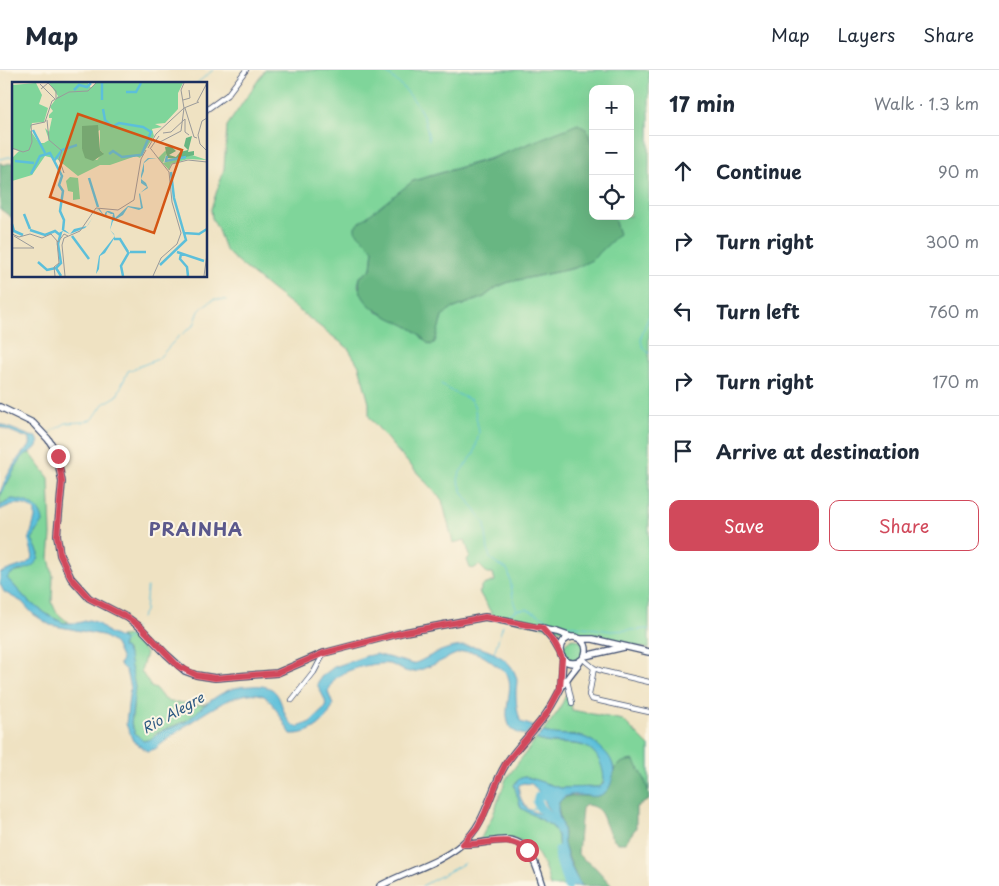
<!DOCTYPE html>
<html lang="en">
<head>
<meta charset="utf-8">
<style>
	:root { --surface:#fff; --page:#f6f6f7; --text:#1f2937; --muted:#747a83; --line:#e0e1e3; --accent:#d1495b }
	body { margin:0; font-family:"Playpen Sans",sans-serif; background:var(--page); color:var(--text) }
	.controls { position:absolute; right:15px; top:15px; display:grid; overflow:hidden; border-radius:10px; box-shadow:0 5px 20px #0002 }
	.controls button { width:45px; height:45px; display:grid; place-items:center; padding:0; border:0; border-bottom:1px solid var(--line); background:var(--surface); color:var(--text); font:25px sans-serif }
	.stop { position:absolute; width:15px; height:15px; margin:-11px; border:4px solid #d1495b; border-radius:50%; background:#fff }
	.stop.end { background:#d1495b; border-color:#fff; box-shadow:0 1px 5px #0008 }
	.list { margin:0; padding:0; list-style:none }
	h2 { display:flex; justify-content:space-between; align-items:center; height:65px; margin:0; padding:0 20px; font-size:21px }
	h2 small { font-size:16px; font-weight:400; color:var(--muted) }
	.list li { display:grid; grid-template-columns:32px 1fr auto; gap:15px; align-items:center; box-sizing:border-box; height:70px; padding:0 20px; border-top:1px solid var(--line) }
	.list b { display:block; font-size:19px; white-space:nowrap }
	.list em { font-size:16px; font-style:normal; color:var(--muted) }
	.actions { display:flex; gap:10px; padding:15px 20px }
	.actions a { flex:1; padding:11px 0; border:1px solid var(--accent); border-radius:10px; text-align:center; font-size:18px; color:var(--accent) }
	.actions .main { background:var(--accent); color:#fff }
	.icon { flex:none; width:28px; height:28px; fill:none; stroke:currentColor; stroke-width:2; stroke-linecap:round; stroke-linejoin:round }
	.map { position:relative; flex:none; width:649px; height:816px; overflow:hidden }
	header { display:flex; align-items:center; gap:30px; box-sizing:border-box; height:70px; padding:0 25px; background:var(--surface); border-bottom:1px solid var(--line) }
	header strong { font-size:24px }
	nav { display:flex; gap:28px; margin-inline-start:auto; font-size:18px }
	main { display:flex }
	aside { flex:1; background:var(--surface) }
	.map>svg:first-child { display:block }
</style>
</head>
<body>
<header>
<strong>Map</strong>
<nav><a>Map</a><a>Layers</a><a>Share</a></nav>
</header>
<main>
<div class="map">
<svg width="649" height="816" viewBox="0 0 649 816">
	<rect width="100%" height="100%" fill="#fcf5e5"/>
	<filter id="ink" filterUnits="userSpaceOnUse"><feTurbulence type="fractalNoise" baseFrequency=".02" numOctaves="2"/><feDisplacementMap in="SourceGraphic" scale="10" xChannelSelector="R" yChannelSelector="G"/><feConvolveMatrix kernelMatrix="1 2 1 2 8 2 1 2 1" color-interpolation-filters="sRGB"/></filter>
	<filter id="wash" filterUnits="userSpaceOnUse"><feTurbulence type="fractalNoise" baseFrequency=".0096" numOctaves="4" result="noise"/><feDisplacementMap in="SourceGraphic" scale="20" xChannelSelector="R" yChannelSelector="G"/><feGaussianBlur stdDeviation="1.12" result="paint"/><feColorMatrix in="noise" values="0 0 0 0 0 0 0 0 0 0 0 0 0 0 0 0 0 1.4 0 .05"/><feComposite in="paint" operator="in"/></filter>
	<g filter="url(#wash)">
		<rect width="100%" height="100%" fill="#efe2c2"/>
		<path fill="#7fd59a" stroke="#4d827c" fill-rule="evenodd" d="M265,0H649V579L610,570L493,546L479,522L481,521V516L495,511L493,503H487L479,495L473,499L470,498L467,490L470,486L465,470L453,473L442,430L393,376L370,348L369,345V333L359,296L348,278L271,219L231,186L225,179L218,160L212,148L211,139L224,99L227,56ZM593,19H630V146H613L618,164L575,198L509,212L497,217L484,227L449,240L442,247L439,257L418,263L400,251L377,242L361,223L358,215L360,207L371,199L373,179L355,161L413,111L587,60L593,78Z
			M28,383H30L49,408L51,465L49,488L53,506L52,533L57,543L69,553H64L51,547L29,532L7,508L12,503L22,501L38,490L39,484L32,469L43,452L29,433L12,429L0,436V426L20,390L25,384Z
			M132,566L146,583L141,601L151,617L156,619L163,628L170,632L185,633L192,635L207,634L188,650L156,663L152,669L143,671L135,663L131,654L133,639L132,605L127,580L122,578L124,570L120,567Z
			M563 580a11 11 0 1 1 22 0a11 11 0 1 1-22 0Z
			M568,621L572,640L623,650L649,676V721L639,698L623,692L614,699C613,693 609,686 605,682C581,657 570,669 543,662L559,640Z
			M536,669C560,681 593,661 603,699C604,706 605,711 600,717L560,718L530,708L524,707L519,709L515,713L521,738L552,756L558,766L559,789L571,816H550C548,811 548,806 546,801C533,765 514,766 481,772L480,770L493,745L506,709Z"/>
		<path fill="#67b682" stroke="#417270" d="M578,54L587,60L593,78V146H613L619,164L592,190L575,198L509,212L497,217L484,227L449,240L442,247L435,272L431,275C423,272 421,264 414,260C393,247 354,239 360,207L371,199L373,179L355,161V156L413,111L490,89Z
			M0,92L3,95L14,92V149L0,139Z
			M633,690C642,701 649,716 649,730L636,737V758L625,773H618C614,770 610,765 608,760C602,747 603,737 586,735L582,738L578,784L583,789L595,797L612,816H582L577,809L563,773L564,763L558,738L560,730L569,726H597L614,703V699L623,692Z"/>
		<path fill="#5cbfda" stroke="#3c779c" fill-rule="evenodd" d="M0,354L30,366L37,367L39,373C32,385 28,380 22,388C13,399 8,414 0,426C0,417 14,393 20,386C22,382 27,380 29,377C31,374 30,372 30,369L0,357Z
			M12,429C26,430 42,436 43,452L32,469L39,484L38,490C29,503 14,498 7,508L29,532L51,547L64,553H78L89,550L96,552L109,563L124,570L122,578H125L129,587L135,617L131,654L135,663L143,671L152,669C160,658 176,658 188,650C192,647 196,643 200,639C216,626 229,616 251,616C258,615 268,616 273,620C285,630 281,652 298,657L310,652L326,637L325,630L317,614L321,607L334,597L366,586L376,584L413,594C419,592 424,589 430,586C449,576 469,572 489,581C501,586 512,593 516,606C518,611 516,617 516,622C516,632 517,643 521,652L533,656L525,665C490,659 519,619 506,603C504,600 498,597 494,594C465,569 454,588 425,598C421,600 415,602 410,602C403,602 396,595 389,594C374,592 345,599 335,609C332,612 330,618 328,622L333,635C327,652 310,665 291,664C284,654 274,632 264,626C238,612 176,663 155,679L147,681L133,671L126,654L130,617L126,601L119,594L122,590L115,574L102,565L50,555L33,544L22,532L4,522L0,514V503L26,494L33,487L29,470L35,448V441C23,431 13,433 0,440V436Z
			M543,662C570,669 583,658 605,682C612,689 615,697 613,706C611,716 608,723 598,726C588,728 569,720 561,730C554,737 561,751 563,759C564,764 563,769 564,774C567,788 574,805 582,816H571L559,789L558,766L552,756L521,738L514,715L519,709L524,707L530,708L560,718L600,717L604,713C604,705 603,698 599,690C587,664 557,679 536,669ZM523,713L532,714L545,729V735L552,743L550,746C544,744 536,744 530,740C523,736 517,723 519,715Z"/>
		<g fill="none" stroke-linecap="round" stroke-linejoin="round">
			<path stroke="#5cbfda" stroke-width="1" d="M381,0C396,7 417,31 423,46C426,53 428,62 429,70
				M196,14L213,0
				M0,89L9,87L14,88
				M649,246C644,261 634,272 649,283
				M441,314L453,322L471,330L474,335L479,362L477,372L474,384L460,402L458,410L463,423L485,454L488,480L490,488L496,494L507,499L509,504L514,533L517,540
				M49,363L66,353L83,352L93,349L103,334L117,326L128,301L158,289L176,269L194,255L199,241L205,235L214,229L227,230
				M506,546L517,540L527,539L555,553L611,561L649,559
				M141,548L145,541L147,517
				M122,573L129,568L135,558
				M494,583L503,555
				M530,741L538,736
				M422,816L465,793"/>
			<path stroke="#5cbfda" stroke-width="9" d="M553,725L539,726L537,732L540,738L557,754
				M559,780L560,790L568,816"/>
		</g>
	</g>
	<g filter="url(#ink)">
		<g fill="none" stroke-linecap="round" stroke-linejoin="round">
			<g stroke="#3b4a6d" stroke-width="6">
				<path id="street" d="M206,40L227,25L246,0
					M583,589L594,598L602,601L649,612
					M594,598L589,625L591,629L649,642
					M567,610L572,633
					M292,630L314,602L324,583"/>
			</g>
			<g stroke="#3b4a6d" stroke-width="8">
				<path id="secondary" d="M0,337L33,353L48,369L56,381L62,412L57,465L60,485L71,508L89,528L128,548L140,557L166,584L185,601L196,605L215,608L277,603L324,583L405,562L485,547L557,562L571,567
					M542,558L554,572L560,582
					M560 580a13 13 0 1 1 26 0a13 13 0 1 1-26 0Z
					M581,569H593L649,582
					M585,586L624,577
					M561,617L563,588
					M463,774C479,775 491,770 506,770C530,770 537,797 543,816
					M380,816C407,801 439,794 462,774C487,753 489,721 506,694C515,679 529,666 540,652C548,642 554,632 560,620C565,610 573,601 580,592"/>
			</g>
			<use href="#street" stroke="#fff" stroke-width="4.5"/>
			<use href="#secondary" stroke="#fff" stroke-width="5.5"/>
		</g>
	</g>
	<g fill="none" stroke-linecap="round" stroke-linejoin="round" filter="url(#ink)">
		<path stroke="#d1495b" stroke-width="6" d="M58,386L62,412L57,465L60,485L71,508L89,528L128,548L140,556L178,596L196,605L215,608L277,603L324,583L405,562L485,547L542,558L554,572L562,588L560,619L548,642L506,693L498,710L484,745L477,758L463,774C487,776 507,763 527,780"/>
	</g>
	<g text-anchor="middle" stroke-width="4" stroke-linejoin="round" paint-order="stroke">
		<g font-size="14" font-style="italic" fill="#2e5a83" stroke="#fcf5e5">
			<text transform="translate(173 643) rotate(-29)" y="5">Rio Alegre</text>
		</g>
		<g font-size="18" font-weight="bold" letter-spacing="1" fill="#5a588c" stroke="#fcf5e5">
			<text x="196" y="466">PRAINHA</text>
		</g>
	</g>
	<g transform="translate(12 12)">
		<rect width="195" height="195" fill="#efe2c2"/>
		<path d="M24,1L30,13L27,22L36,26L32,40L20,41L18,48L27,61H32L37,58L33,46L37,50L40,36H37V33L41,29L38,25L46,14L37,1H76L79,6L84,1H171L166,11V27L153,41L143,42L150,45L140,47L142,54L128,76L124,74L98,83H88L66,94L45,77L33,74L20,93L0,99V76L7,69L0,67V3ZM88,48V68L91,71L85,78L77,75L70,67L71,56ZM153,69L155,70L151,81L180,73L195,78L176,77L159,82L157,88L146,76ZM58,95L66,96L68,117L61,118V110L56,109L54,99Z" fill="#7fd59a" fill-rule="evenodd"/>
		<path d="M86,43L88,68L92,72L81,79L73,76L70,67V44ZM180,54L176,70L182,69V73L166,77L155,76L153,65L159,64L164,69L157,73L164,75L168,70L176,68L172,64L174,56Z" fill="#67b682"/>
		<path d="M136,76L145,77H137L132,81V89L129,97L134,101L136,106L128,111L131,126L127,128L116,125L111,133L101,139L98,148L102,152L103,155L93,171L88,174L87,187L84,192L87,174L103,154L98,148L101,132H99L95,130L94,135H93L86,127L76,143L73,146L58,152L51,149L48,154L49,150L51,148H53L58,152L62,147L75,144L87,126L93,135V131L95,129H97L102,131L103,136L116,124L129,126L127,112L135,105L129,101V93L132,80Z" fill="#5cbfda"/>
		<path fill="none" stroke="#5cbfda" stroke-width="2.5" d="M90,1V18M62,8L67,3L75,5L79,1M114,10H124L129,1M91,27L93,38L100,45L107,41L131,45L139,50L129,74M21,48L33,71M97,72L101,69L110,75L128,73M155,74L154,79L174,75M3,79L22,81M42,79L50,68L65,63M19,92L28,74L38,71L50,94L47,103L51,109L48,129L52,138L51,148M77,96L86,125M12,132L18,147M0,142L2,149L11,153M18,148L33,153L43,149L48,153M49,150L46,162L49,181L44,186L49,194M172,151L187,152L195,147M60,154L77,177M102,157H108L116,170M118,170H134M165,170L192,179M169,172L168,177L175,185L176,194M26,180L35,188L44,186M148,183L174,158L162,116L159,90M111,194L109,184L117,170"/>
		<path fill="none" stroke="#9a9a9a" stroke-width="1" d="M28,2L43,17M29,7L36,1L44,9V16M171,18L178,16L177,8M185,20L195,1M173,26L182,55L185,56M195,36L190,39L186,53L188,62L195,69M35,38L37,58L50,69L47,77L52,91M151,51L159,50L173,37V50L177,53M148,60L169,49L172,26L187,20M0,66L11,70L17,68L20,60L19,43L33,40L40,19L57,10L76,9L84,1M136,66L144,52L172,26L169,8L172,1M138,67L147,54M139,67L157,90L160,120L169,151L165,162L149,176L141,194M157,88L160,82L176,78L195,80M0,152L7,155L18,152L30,156L39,152L46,160L52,152L56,154M0,166H22L2,154M43,194L42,185L47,181L45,159M53,194L50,163L52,156L68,149L84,126L106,128L122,118L129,77L134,68M192,194L195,172"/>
		<path fill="#d45514" fill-opacity="0.15" stroke="#d45514" stroke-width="2.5" d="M66,32L170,68L142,151L38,115Z"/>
		<rect width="195" height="195" fill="none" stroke="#1b2f5e" stroke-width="2.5"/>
	</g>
</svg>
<div class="controls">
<button>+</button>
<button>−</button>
<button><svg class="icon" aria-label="locate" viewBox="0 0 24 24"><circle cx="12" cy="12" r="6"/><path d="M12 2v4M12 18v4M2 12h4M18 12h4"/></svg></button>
</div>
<div class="stop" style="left:527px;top:780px"></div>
<div class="stop end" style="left:58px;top:386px"></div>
</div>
<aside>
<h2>17 min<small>Walk · 1.3 km</small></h2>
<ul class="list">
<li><svg class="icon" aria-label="ahead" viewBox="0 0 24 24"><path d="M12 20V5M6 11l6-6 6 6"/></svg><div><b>Continue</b></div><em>90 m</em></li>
<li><svg class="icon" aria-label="right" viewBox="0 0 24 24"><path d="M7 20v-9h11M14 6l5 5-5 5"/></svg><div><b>Turn right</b></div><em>300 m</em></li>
<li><svg class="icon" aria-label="left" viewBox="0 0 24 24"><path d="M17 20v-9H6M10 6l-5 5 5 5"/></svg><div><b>Turn left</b></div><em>760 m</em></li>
<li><svg class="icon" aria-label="right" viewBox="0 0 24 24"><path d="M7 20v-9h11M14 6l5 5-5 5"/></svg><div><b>Turn right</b></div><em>170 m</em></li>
<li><svg class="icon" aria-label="arrive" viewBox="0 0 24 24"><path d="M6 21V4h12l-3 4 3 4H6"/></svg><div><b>Arrive at destination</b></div></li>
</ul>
<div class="actions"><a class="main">Save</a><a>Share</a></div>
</aside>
</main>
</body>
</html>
